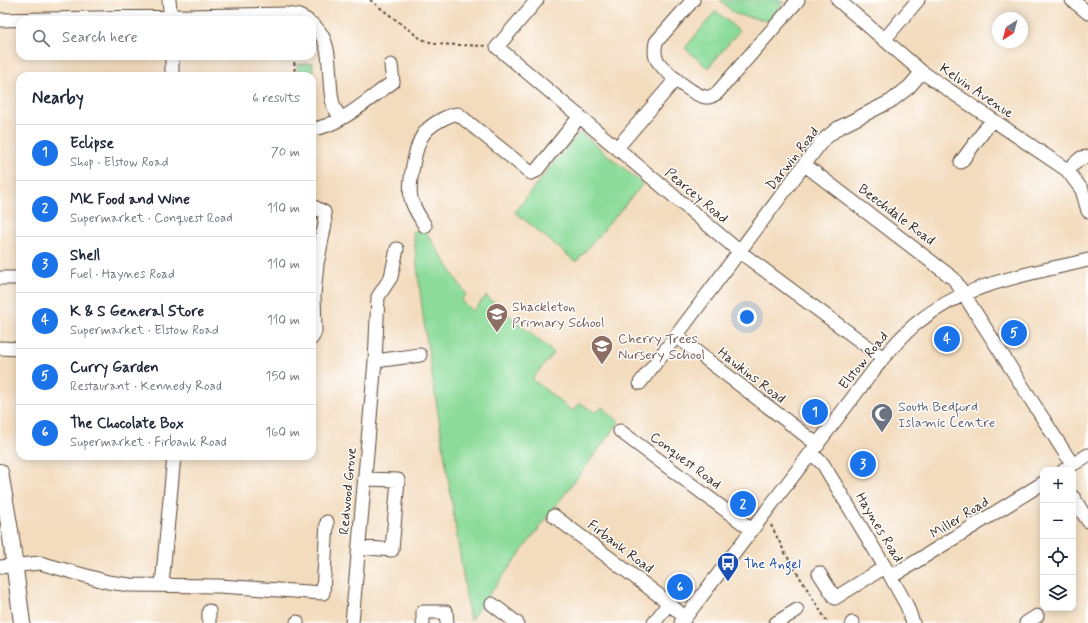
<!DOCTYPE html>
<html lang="en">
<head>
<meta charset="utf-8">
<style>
	:root { --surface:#fff; --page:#f6f6f7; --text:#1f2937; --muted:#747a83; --line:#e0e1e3; --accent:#1a73e8 }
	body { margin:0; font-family:Mynerve,sans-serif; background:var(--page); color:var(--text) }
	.controls { position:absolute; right:12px; bottom:12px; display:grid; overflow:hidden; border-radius:8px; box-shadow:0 2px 10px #0003 }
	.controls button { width:36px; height:36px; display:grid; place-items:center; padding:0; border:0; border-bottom:1px solid var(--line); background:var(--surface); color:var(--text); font:20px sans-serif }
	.compass { position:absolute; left:992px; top:12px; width:36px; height:36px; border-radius:50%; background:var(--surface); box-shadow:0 2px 10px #0003; rotate:216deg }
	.you { position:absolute; left:747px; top:317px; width:14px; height:14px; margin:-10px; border:3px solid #fff; border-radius:50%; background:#1a73e8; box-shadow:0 0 0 6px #1a73e833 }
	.badge { display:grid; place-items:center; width:26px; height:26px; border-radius:50%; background:var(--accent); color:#fff; font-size:13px; font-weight:700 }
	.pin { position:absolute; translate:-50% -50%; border:2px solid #fff; box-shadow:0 1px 4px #0006 }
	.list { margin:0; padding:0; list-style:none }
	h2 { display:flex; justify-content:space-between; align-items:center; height:52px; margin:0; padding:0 16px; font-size:17px }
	h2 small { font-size:13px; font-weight:400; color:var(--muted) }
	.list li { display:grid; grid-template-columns:26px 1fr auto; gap:12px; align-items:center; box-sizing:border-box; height:56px; padding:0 16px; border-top:1px solid var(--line) }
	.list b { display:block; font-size:15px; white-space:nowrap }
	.list p { margin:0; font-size:13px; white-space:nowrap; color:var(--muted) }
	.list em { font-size:13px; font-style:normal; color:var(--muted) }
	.icon { flex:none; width:22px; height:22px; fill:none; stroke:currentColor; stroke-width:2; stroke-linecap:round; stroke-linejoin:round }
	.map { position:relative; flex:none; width:1088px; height:623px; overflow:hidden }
	.search { position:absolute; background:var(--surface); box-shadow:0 2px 10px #0003; left:16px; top:16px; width:300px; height:44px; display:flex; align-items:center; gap:10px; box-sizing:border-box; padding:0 14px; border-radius:12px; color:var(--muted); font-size:15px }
	.panel { position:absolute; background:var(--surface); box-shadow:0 2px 10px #0003; left:16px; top:72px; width:300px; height:388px; border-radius:12px }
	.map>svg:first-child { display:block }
</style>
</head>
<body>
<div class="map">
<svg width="1088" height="623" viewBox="0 0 1088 623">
	<rect width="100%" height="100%" fill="#fff"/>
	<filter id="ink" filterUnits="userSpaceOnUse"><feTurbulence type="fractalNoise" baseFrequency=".025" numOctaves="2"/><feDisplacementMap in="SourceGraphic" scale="8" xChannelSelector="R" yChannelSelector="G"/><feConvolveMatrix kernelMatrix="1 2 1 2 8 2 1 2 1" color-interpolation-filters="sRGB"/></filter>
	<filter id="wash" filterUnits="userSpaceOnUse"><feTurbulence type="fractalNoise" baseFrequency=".012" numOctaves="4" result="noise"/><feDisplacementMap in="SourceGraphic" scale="16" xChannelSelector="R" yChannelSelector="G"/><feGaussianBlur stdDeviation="0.9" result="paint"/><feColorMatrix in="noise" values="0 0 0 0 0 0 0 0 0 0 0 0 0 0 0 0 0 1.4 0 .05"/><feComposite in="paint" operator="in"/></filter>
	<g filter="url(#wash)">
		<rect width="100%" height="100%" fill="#f3dcbe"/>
		<path fill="#8cdb9a" stroke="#64825c" d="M720,0H780L783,2L768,21L735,14Z
			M716,11L739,31L708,68L685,48Z
			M312,63L314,79H312V76H298L297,65Z
			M580,132L643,184L576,262L515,212L535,186Z
			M413,231H425L466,294L461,301L473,311L486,296L554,353L532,379L572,411L580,403L596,413L602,407L619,422L470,620L423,316Z"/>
	</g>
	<g filter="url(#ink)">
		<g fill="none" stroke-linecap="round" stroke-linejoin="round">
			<g stroke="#574536" stroke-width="15">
				<path id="minor" d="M169,0L171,20
					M537,0L497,47L740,252L883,358
					M693,0L656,42C655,47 654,55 657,60C663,70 696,99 709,97C711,97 715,94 717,93L798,0
					M838,0L922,72L1067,170L1082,190L1088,211
					M1072,0L1088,13
					M0,20L286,14L299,16L307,20
					M312,24C336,42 326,79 333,104C334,109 338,114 341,118
					M884,40L918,0
					M172,56V76
					M312,129C339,127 371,97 393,82L391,65
					M617,148L676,79
					M961,162L992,120
					M805,165L954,279L1072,464
					M1067,170L1081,158L1088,157
					M312,206L324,212L325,224L317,264L314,294L315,332L312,338
					M425,226C421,219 415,210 412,202C407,188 415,142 426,131C432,124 449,114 458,114L531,173L536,171L580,116
					M0,278H20
					M0,348L20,349
					M375,361L420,355
					M640,383L676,336
					M620,431L752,530
					M818,445L676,336L822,141L838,128L891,101L909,87L922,72
					M811,453L823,464L891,577L907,606L913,623
					M1064,470L1088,455
					M1073,497L1088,521
					M554,516L669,603L685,618
					M359,547L392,550L398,480L364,479
					M0,567L40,563L108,582L130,585L219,586L323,593L327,522
					M819,573L835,598L885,567
					M891,577L1043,483
					M162,585L174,456
					M492,604L517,623
					M209,611V623
					M297,622V623
					M352,623L375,361L378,297L391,277L397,249
					M423,623V612H446L447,623
					M654,623L669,603
					M681,623L883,358C894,346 904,333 917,323C967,282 1027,275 1088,260
					M776,623L797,610
					M852,623H853
					M1026,623L1037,616"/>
			</g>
			<g stroke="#574536" stroke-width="18">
				<path id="major" d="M0,472L10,530L22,623"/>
			</g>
			<path stroke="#574536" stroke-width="2" stroke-dasharray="3 3" stroke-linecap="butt" d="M370,0L421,39L436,44L486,46
				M294,56L295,76
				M771,525L785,553L828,623"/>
			<use href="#minor" stroke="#fff" stroke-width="13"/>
			<use href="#major" stroke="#fff" stroke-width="16"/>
		</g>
	</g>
	<defs>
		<g id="school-pin" transform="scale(1.15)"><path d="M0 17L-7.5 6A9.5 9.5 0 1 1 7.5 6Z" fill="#8d6e63" stroke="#fff"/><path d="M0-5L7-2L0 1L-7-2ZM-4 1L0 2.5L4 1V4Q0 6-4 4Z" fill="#fff"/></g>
		<g id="mosque-pin" transform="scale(1.15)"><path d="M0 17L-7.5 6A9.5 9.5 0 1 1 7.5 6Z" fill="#6b7280" stroke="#fff"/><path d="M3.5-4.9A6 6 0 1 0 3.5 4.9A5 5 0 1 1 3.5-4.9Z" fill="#fff"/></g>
		<g id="bus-pin" transform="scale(1.15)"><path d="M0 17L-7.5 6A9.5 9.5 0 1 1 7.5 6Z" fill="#1a4fb4" stroke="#fff"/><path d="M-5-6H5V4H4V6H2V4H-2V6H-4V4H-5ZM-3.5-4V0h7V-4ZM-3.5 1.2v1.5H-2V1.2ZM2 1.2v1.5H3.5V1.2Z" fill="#fff"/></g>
	</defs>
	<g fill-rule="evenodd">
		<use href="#school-pin" x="497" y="314"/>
		<use href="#school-pin" x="602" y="346"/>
		<use href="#mosque-pin" x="882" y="414"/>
		<use href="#bus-pin" x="728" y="563"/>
	</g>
	<g text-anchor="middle" stroke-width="3" stroke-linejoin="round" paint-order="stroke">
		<g font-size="14" fill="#3b2a1e" stroke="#fff">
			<text transform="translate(977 90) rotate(34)" y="5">Kelvin Avenue</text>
			<text transform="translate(792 158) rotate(-52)" y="5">Darwin Road</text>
			<text transform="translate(697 195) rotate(40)" y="5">Pearcey Road</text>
			<text transform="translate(897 214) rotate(37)" y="5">Beechdale Road</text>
			<text transform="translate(863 360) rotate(-51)" y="5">Elstow Road</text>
			<text transform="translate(752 375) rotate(38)" y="5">Hawkins Road</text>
			<text transform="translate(686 460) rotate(37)" y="5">Conquest Road</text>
			<text transform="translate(347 491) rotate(-85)" y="5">Redwood Grove</text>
			<text transform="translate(959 517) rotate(-32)" y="5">Miller Road</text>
			<text transform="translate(880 527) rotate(59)" y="5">Haynes Road</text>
			<text transform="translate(621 546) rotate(37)" y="5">Firbank Road</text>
		</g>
		<g font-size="14" fill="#785e54" stroke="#fff" text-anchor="start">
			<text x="512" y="311">Shackleton<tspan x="512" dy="16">Primary School</tspan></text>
			<text x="618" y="343">Cherry Trees<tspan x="618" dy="16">Nursery School</tspan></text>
		</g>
		<g font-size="14" fill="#5b616d" stroke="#fff" text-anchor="start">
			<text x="898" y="411">South Bedford<tspan x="898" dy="16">Islamic Centre</tspan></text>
		</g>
		<g font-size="14" fill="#164399" stroke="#fff" text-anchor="start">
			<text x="744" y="568">The Angel</text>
		</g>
	</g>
</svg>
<div class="controls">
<button>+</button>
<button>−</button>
<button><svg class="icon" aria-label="locate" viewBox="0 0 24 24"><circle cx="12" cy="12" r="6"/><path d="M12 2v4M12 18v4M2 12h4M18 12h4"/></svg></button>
<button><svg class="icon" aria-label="layers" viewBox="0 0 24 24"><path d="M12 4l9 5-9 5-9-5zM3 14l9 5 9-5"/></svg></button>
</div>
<svg class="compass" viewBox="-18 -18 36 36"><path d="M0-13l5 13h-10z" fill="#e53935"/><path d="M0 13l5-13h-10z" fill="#747a83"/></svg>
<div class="you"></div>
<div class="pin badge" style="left:815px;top:412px">1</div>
<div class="pin badge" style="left:743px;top:504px">2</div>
<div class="pin badge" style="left:863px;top:464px">3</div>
<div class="pin badge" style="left:947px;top:339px">4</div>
<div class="pin badge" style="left:1014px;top:333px">5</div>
<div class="pin badge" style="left:680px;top:587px">6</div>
<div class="search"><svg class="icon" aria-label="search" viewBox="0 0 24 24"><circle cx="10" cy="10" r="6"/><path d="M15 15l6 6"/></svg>Search here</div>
<section class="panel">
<h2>Nearby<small>6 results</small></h2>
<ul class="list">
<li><span class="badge">1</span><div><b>Eclipse</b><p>Shop · Elstow Road</p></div><em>70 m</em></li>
<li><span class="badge">2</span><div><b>MK Food and Wine</b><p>Supermarket · Conquest Road</p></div><em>110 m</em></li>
<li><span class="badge">3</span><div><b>Shell</b><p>Fuel · Haynes Road</p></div><em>110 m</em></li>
<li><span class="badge">4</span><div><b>K &amp; S General Store</b><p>Supermarket · Elstow Road</p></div><em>110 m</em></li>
<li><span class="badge">5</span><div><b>Curry Garden</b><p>Restaurant · Kennedy Road</p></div><em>150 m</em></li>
<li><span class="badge">6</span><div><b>The Chocolate Box</b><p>Supermarket · Firbank Road</p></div><em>160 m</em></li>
</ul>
</section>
</div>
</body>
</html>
